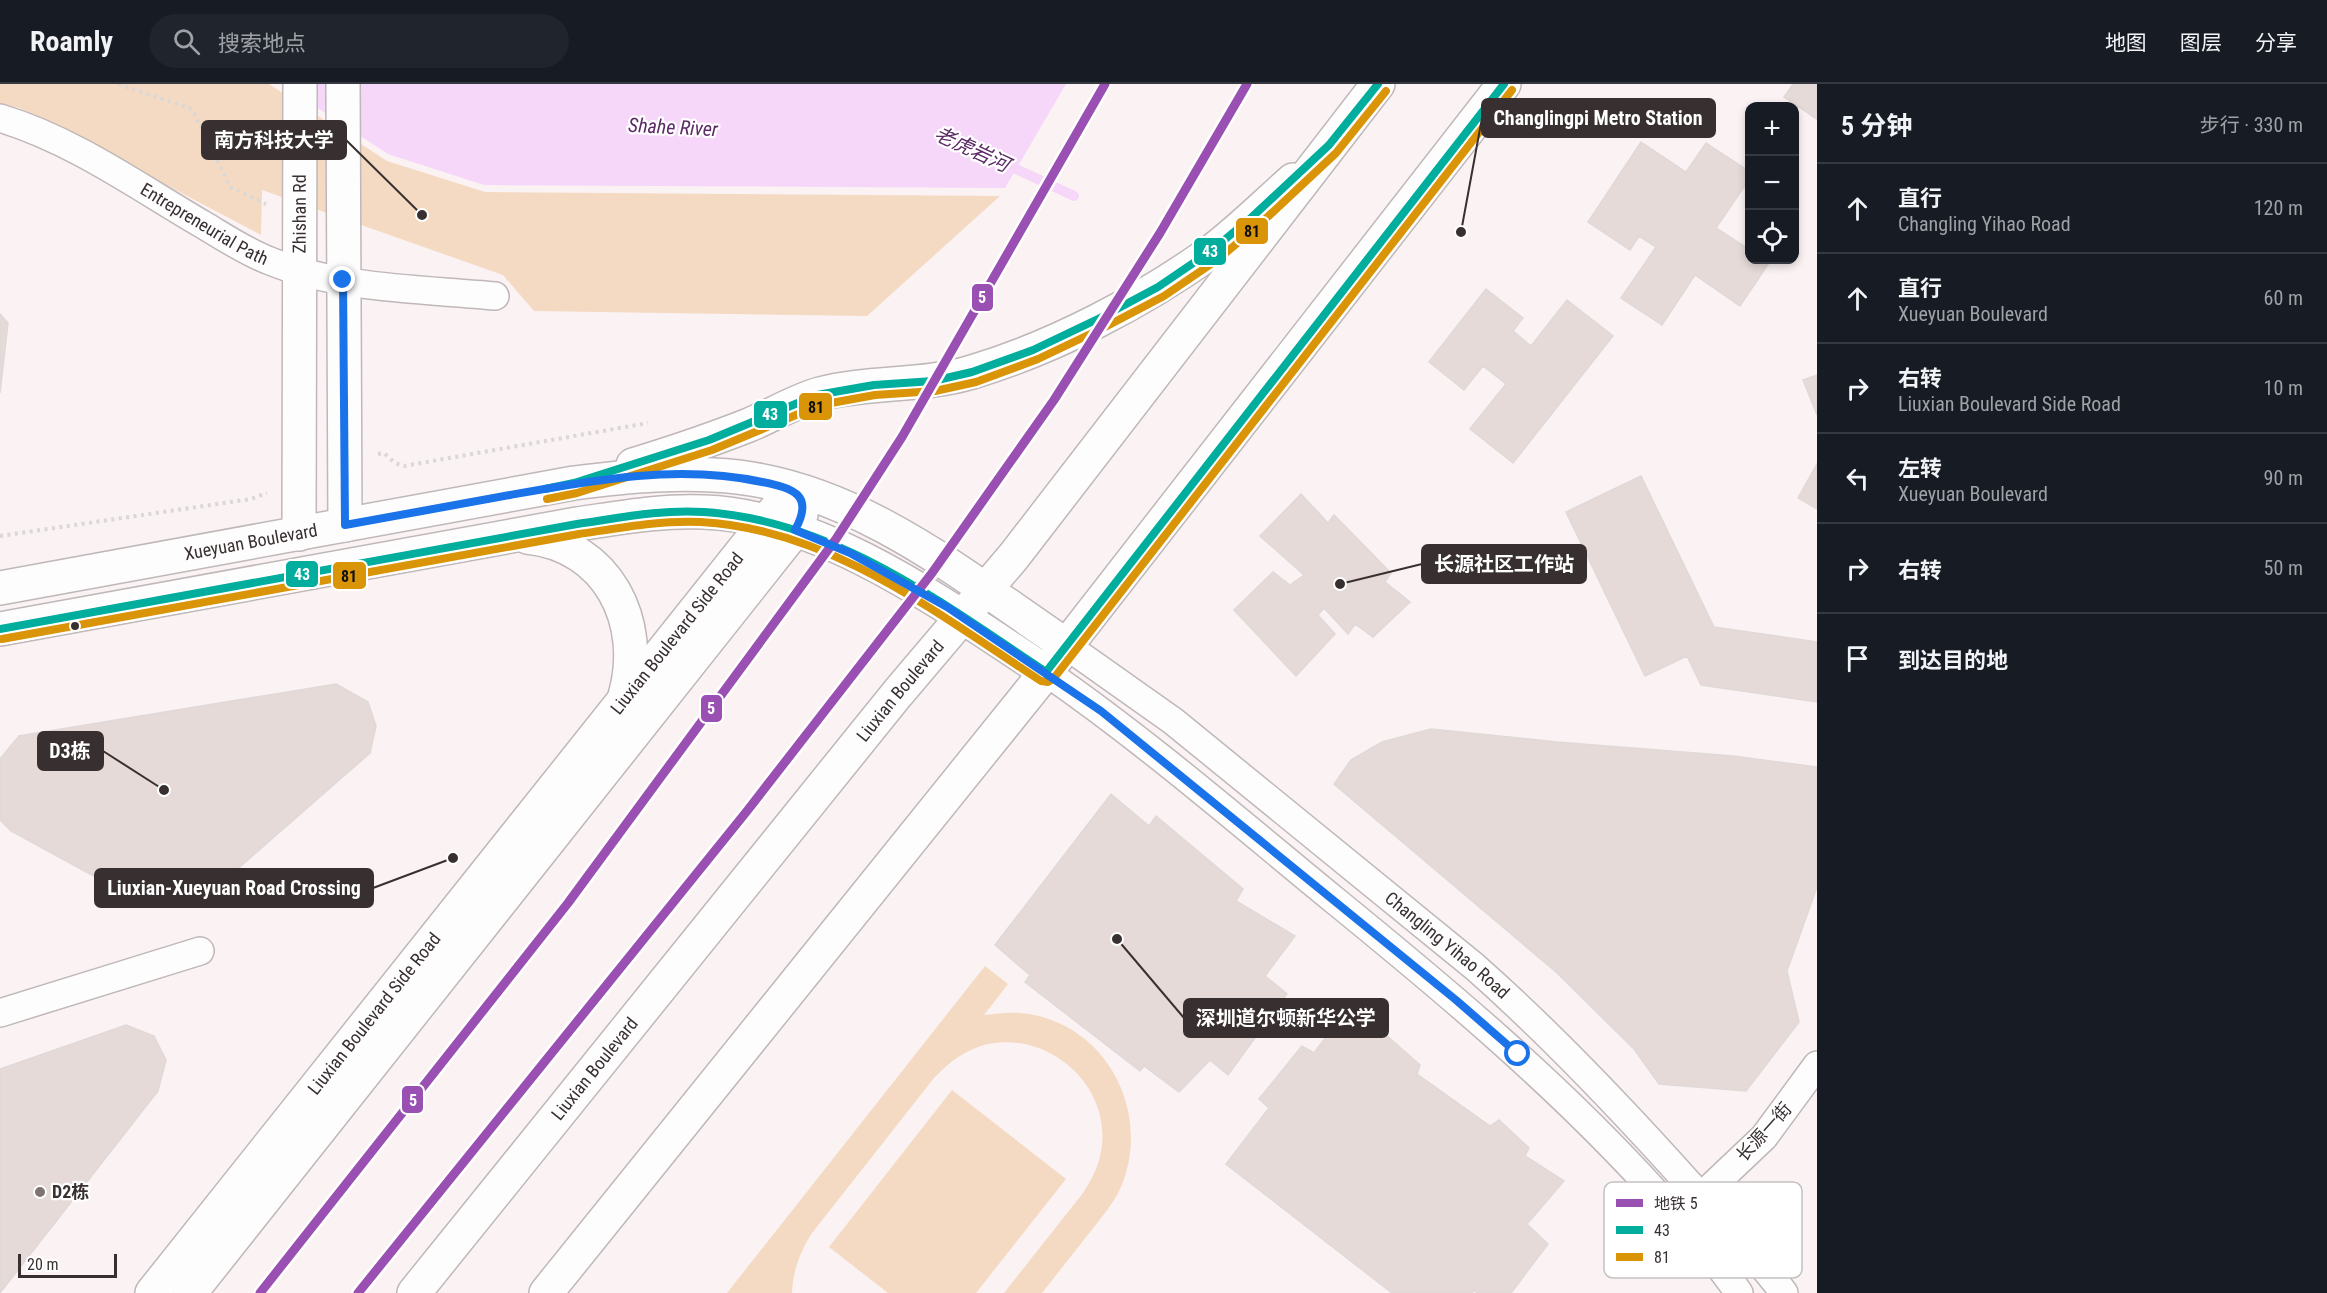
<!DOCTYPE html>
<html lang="zh">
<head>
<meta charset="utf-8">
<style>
	:root { --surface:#171b24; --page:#20242c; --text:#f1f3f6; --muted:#9ea1a6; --line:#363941 }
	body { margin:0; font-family:"Roboto Condensed","Noto Sans SC",sans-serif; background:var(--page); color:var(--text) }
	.controls { position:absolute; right:18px; top:18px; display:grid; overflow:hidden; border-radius:12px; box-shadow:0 3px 9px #0003 }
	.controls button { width:54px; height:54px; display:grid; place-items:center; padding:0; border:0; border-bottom:2px solid var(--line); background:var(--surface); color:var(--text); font:30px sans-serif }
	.scale { position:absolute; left:18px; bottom:15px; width:99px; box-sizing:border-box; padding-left:6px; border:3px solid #383030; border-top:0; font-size:16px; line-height:21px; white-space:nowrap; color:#383030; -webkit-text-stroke:4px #fff; paint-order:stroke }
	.stop { position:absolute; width:18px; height:18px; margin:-14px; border:4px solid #1a73e8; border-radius:50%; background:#fff }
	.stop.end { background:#1a73e8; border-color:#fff; box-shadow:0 2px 6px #0008 }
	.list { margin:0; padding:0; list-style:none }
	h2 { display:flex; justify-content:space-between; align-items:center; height:78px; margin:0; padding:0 24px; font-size:26px }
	h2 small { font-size:20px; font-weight:400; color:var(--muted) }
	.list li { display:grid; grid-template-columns:39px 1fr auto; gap:18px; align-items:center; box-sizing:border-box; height:90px; padding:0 24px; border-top:2px solid var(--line) }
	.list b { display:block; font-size:22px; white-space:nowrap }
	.list p { margin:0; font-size:20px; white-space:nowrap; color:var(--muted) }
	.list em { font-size:20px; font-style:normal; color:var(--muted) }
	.icon { flex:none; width:33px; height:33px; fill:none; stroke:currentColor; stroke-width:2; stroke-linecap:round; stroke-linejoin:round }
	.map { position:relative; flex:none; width:1817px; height:1209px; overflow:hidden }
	header { display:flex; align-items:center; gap:36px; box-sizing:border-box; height:84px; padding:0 30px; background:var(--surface); border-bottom:2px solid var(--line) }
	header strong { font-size:28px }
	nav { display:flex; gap:33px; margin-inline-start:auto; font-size:21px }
	.search { width:420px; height:54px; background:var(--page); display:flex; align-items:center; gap:15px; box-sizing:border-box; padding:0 21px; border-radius:33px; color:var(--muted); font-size:22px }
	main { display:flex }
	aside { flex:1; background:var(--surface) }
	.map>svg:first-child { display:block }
</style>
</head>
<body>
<header>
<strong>Roamly</strong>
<div class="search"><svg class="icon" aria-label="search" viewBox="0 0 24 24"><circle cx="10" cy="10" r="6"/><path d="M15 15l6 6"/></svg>搜索地点</div>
<nav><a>地图</a><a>图层</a><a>分享</a></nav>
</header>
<main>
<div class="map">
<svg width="1817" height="1209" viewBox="0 0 1817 1209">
	<rect width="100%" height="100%" fill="#faf2f3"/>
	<path fill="#f4dac2" d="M0,0H269L387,77L485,108L1000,112L867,232L534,227L503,191L262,106L261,151L20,24L0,20Z
		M985,882L1008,900L984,931C1001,929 1018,927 1034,931C1111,947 1151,1032 1121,1103C1114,1119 1101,1134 1090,1148C1074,1168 1058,1189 1042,1209H1004L1083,1109C1090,1098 1097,1086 1100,1072C1116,1006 1052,947 988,960C966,965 949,978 934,994L812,1149C800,1168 793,1186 792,1209H727Z
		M952,1006L1066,1095L976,1209H888L829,1163Z"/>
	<path fill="#f6d6f9" d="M281,0H1066L1005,104L484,101L388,70Z"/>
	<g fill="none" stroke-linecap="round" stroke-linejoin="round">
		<path stroke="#f6d6f9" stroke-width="10" d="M1003,79L1074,112"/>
	</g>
	<path fill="#e5dad7" stroke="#e0d9d8" stroke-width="1.5" d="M1793,0H1817V35L1784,13Z
		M1641,58L1686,88L1706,59L1750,88V94L1716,144L1750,166V176H1764L1769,179L1740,222L1695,191L1662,241L1621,214L1656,163L1639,152L1630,166L1588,138Z
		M1486,205L1523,234L1513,247L1531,262L1567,216L1613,252L1513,379L1470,345L1506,300L1483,282L1464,306L1429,278Z
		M0,230L8,239L0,309Z
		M0,230L8,239L0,309Z
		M1817,291V331L1803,296Z
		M1817,380V425L1798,414Z
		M1641,392L1714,543L1817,558V618L1701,601L1687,572L1645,592L1566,428Z
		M1301,410L1328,439L1334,431L1391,489L1385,498L1410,518L1373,553L1355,540L1348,550L1324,524L1318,531L1335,550L1296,592L1234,526L1273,488L1290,501L1304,491L1260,452Z
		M336,600L368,618L376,642L370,669L227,794L194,809L172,815L140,813L90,790L11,747L0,736V675L19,652Z
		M1431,645L1557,658L1733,672L1817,683V803L1787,887L1799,938L1746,1007L1659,1000L1634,965L1556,888L1334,700L1351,676L1382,658Z
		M1111,710L1149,742L1156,732L1243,805L1236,817L1295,852L1265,892L1287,910L1228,991L1210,976L1179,1008L1144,982L1140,987L1025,898L1030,891L995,861Z
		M1346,926L1373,948L1379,945L1420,981L1417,990L1490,1042L1499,1036L1529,1064L1525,1072L1564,1097L1527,1140L1548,1160L1511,1209H1477L1474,1206L1472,1209H1392L1226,1080L1269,1024L1259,1015L1302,962L1314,969Z
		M126,941L154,952L166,976L158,1007L0,1209V985Z"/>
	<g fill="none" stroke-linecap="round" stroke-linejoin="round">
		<g stroke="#bfb7b8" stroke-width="30">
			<g id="street">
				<path id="s1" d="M0,34C73,56 137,102 202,140C224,153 246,168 270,177C338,205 422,205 495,212"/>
				<path id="s2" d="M1067,562L1173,637L1475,883C1552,951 1622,1025 1691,1102C1722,1137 1756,1171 1784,1209"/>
				<path d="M1046,588C1147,658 1239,738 1333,815C1446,907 1557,1000 1655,1108C1684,1140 1714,1173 1739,1209"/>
				<path d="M0,929L200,867"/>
				<path d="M1688,1125L1764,1053L1817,981"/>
			</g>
		</g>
		<g stroke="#bfb7b8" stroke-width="36">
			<g id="secondary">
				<path d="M343,0L345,441"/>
				<path d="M633,381C672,369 711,356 749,341C773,331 795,317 820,310C870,297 923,303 972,288C1053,264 1143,217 1211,168C1240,146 1266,120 1293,96"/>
				<path id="s3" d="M299,450L300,0"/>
				<path d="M527,453C608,461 646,538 625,612"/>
				<path id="s4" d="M0,504L574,399C629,392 683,387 738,393C863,408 966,494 1067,562"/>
				<path d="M0,545L577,440C619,434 661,426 704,428C825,432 948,524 1046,588"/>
				<path id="s5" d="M152,1209L792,405C804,419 804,430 795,446L190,1209"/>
			</g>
		</g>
		<g stroke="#bfb7b8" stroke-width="36">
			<g id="primary">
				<path id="s6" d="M414,1209L897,610L1014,472L1378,0"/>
				<path d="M546,1209L1046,588L1504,0"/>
			</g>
		</g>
		<path stroke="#dad7d7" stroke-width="4" stroke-dasharray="3 4.5" stroke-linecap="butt" d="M118,0L192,25L230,103L266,120
			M378,370L384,369L395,379L404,382L648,339
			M0,452L251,415L267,409"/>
		<use href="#street" stroke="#fefdfd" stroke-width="27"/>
		<use href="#secondary" stroke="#fefdfd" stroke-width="33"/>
		<use href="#primary" stroke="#fefdfd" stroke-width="33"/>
		<g stroke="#fff" stroke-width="12">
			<path id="bus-1" d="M545,405L574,399L709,356L817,311L874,301L933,297L972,288L1033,266L1100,234L1158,203L1211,167L1252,133L1329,61L1378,0
				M0,545L577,440C619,434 661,425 704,428C833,436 942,519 1046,588L1504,0"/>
		</g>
		<g stroke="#fff" stroke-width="12">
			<path id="bus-2" d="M547,415L577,409L712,366L820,321L875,311L935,307L976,298L1038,275L1105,243L1164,212L1217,176L1259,141L1336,69L1386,7
				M2,555L579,450C619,444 660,436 701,438C830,445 938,530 1041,597L1048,598L1054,594L1512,6"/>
		</g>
		<use href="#bus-1" stroke="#01ad9c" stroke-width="8"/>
		<use href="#bus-2" stroke="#da9407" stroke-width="8"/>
		<g stroke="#fff" stroke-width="14">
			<path id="metro-1" d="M260,1209L568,819L836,455L902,353L1105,0
				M358,1209L747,727L932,489L1054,316L1160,149L1247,0"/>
		</g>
		<use href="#metro-1" stroke="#9950b2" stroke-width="9"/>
	</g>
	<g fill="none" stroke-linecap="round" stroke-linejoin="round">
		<path stroke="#1a73e8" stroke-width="8" d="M343,196L345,441C400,431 455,421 510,411C593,396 678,380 762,398C792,404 815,410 795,446L850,469L947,523L1101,627L1456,916L1518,970"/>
	</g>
	<circle fill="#383030" stroke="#fff" stroke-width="2" cx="75" cy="542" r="5"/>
	<circle fill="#7c7474" stroke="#fff" stroke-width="2" cx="40" cy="1108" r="6"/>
	<g text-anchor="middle" stroke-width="4.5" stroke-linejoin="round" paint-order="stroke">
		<g font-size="18" fill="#383030" stroke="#fff">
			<text dy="6" stroke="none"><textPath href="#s3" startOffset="320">Zhishan Rd</textPath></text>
			<text dy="6" stroke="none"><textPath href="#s1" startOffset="231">Entrepreneurial Path</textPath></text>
			<text dy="6" stroke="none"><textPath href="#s4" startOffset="255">Xueyuan Boulevard</textPath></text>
			<text dy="6" stroke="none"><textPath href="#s5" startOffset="843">Liuxian Boulevard Side Road</textPath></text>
			<text dy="6" stroke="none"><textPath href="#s6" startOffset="774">Liuxian Boulevard</textPath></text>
			<text dy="6" stroke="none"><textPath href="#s2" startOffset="484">Changling Yihao Road</textPath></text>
			<text dy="6" stroke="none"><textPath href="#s5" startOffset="357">Liuxian Boulevard Side Road</textPath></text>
			<text dy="6" stroke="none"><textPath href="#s6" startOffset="288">Liuxian Boulevard</textPath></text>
			<text transform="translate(1764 1048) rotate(-48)" y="6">长源一街</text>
		</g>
		<g font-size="18" font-weight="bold" fill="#383030" stroke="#fff" text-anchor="start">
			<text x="52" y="1114">D2栋</text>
		</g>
		<g font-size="20" font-style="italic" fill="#5c2a65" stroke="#fff">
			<text transform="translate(673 43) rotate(3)" y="7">Shahe River</text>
			<text transform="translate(972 65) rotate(25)" y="7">老虎岩河</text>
		</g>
	</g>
	<rect x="1604" y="1098" width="198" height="96" rx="9" fill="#fff" stroke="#c3c1c1" stroke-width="1.5"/>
	<rect x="1616" y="1115" width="27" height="8" fill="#9950b2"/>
	<rect x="1616" y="1142" width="27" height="8" fill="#01ad9c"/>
	<rect x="1616" y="1169" width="27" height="8" fill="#da9407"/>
	<g font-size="16" fill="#383030">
		<text x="1654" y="1125">地铁 5</text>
		<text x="1654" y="1152">43</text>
		<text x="1654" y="1179">81</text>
	</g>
	<path fill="none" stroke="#383030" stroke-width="2" d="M1461 148L1482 34M422 131L346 56M1340 500L1422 480M164 706L103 667M453 774L373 804M1117 855L1184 934"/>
	<g fill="#383030" stroke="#fff" stroke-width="2">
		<circle cx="1461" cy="148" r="6"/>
		<circle cx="422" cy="131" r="6"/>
		<circle cx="1340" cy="500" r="6"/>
		<circle cx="164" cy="706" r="6"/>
		<circle cx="453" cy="774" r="6"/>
		<circle cx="1117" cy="855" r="6"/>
	</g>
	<g fill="#383030" stroke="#383030" stroke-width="2">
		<rect x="1482" y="15" width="233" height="38" rx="6"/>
		<rect x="202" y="37" width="144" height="38" rx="6"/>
		<rect x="1422" y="461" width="164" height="38" rx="6"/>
		<rect x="38" y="648" width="65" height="38" rx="6"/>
		<rect x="95" y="785" width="278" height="38" rx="6"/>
		<rect x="1184" y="915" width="204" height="38" rx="6"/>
	</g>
	<g font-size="20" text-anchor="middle" font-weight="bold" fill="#fff">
		<text x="1598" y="41">Changlingpi Metro Station</text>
		<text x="274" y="63">南方科技大学</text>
		<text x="1504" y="487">长源社区工作站</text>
		<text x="70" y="674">D3栋</text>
		<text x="234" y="811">Liuxian-Xueyuan Road Crossing</text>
		<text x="1286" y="941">深圳道尔顿新华公学</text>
	</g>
	<g stroke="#fff" stroke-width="2">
		<rect x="1235" y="133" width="34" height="28" rx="6" fill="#da9407"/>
		<rect x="1193" y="153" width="34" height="29" rx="6" fill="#01ad9c"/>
		<rect x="971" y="199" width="23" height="29" rx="6" fill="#9950b2"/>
		<rect x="798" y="308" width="35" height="29" rx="6" fill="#da9407"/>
		<rect x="753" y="316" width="35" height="29" rx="6" fill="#01ad9c"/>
		<rect x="285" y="476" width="34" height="28" rx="6" fill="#01ad9c"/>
		<rect x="332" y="477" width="35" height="29" rx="6" fill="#da9407"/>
		<rect x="700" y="610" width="23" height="29" rx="6" fill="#9950b2"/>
		<rect x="401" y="1001" width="23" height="29" rx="6" fill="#9950b2"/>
	</g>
	<g font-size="16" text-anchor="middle" font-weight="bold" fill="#fff">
		<text x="1210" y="173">43</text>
		<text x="982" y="219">5</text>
		<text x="770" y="336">43</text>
		<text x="302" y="496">43</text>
		<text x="711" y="630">5</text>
		<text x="413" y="1022">5</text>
	</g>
	<g font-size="16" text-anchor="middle" font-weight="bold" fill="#111">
		<text x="1252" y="153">81</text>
		<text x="816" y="329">81</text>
		<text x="349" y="498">81</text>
	</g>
</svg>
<div class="controls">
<button>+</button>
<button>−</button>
<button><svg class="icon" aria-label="locate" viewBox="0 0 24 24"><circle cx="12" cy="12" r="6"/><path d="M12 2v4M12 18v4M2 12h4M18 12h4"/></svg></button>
</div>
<div class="scale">20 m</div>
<div class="stop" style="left:1518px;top:970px"></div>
<div class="stop end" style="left:343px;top:196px"></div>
</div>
<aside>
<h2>5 分钟<small>步行 · 330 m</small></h2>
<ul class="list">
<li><svg class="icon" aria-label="ahead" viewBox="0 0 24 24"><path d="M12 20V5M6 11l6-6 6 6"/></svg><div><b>直行</b><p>Changling Yihao Road</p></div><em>120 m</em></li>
<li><svg class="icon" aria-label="ahead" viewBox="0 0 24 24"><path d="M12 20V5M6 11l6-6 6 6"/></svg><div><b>直行</b><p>Xueyuan Boulevard</p></div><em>60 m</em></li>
<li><svg class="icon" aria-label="right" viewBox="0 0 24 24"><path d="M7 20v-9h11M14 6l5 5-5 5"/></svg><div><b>右转</b><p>Liuxian Boulevard Side Road</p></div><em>10 m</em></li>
<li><svg class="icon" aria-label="left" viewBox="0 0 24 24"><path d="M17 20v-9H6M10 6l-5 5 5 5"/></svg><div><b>左转</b><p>Xueyuan Boulevard</p></div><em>90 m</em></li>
<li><svg class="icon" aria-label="right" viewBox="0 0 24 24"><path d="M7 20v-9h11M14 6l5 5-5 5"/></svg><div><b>右转</b></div><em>50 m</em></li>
<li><svg class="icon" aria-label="arrive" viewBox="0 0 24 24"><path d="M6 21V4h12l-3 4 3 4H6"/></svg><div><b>到达目的地</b></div></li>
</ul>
</aside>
</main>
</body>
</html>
